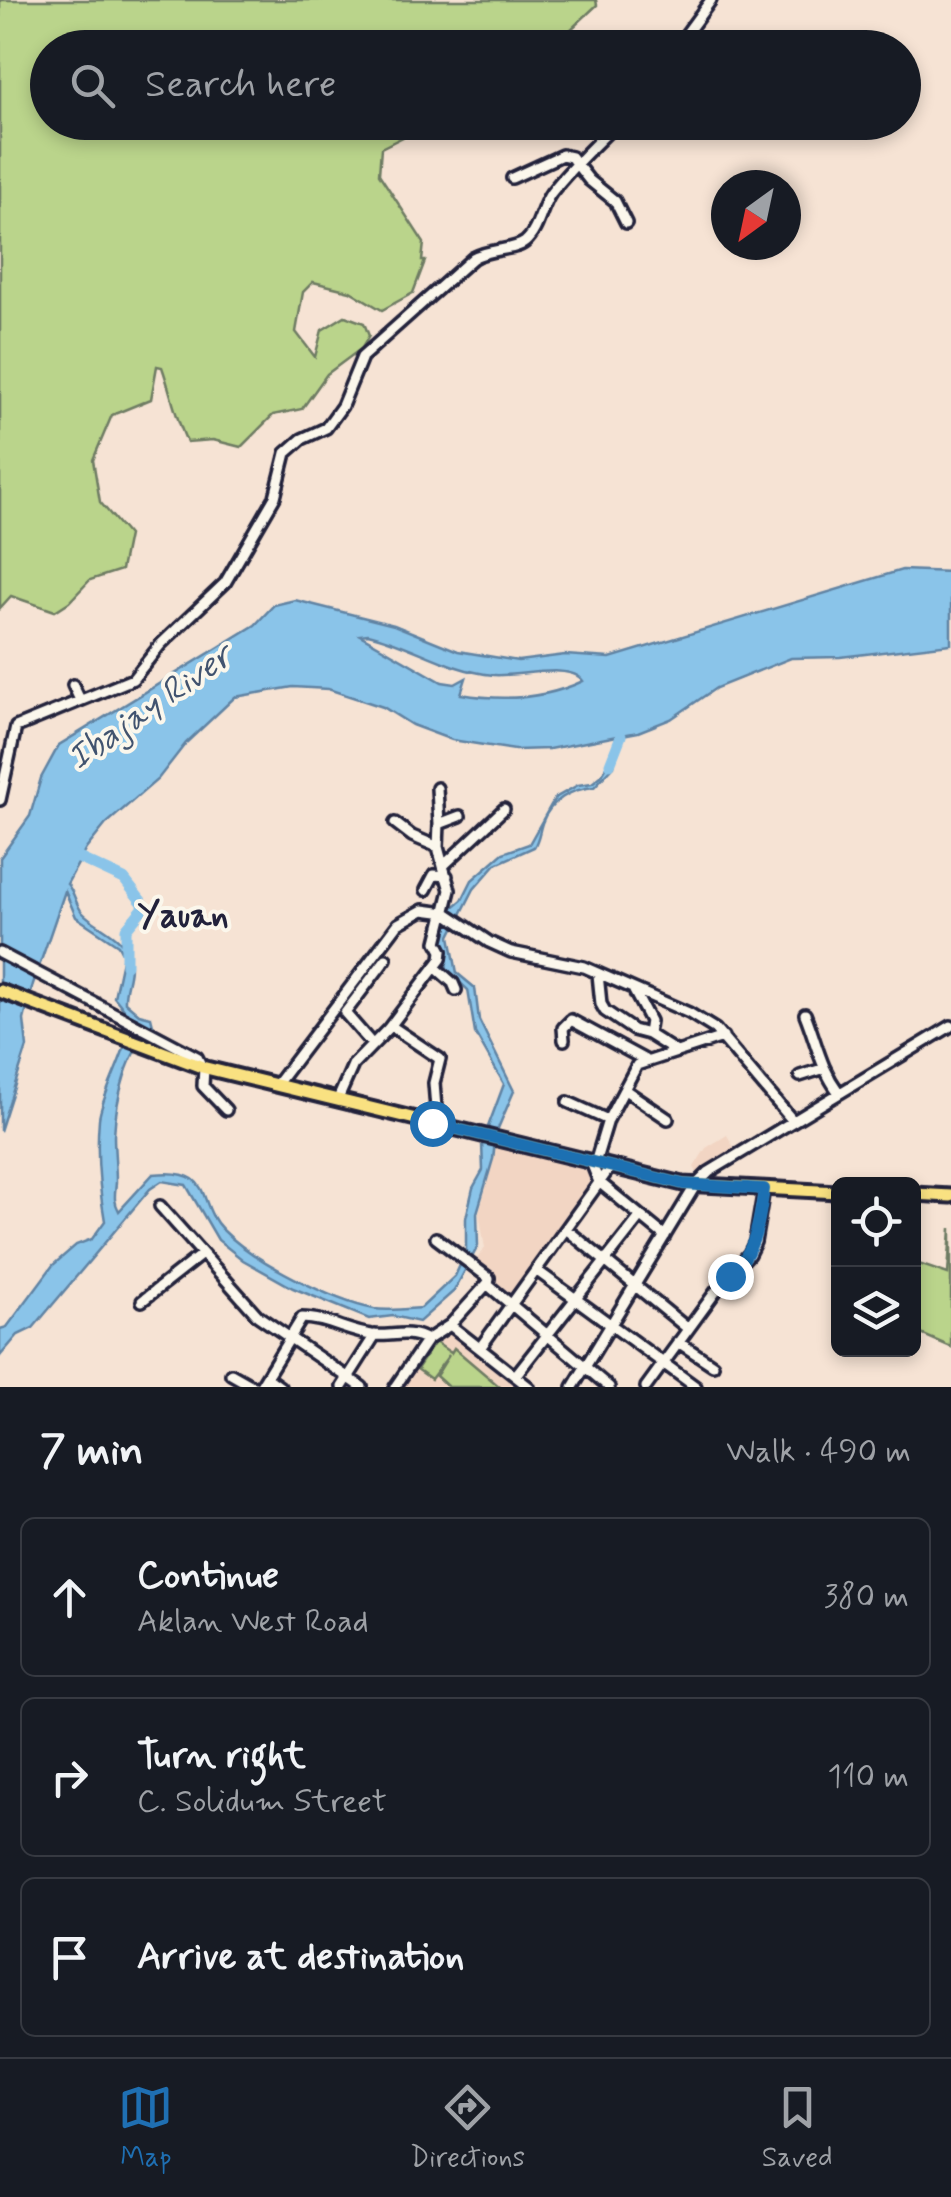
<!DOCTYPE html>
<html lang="en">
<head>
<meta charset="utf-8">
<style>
	:root { --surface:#171b24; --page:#242831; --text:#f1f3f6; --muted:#9ea1a6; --line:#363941; --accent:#1f6fb2 }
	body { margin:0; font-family:Mynerve,sans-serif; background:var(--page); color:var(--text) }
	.controls { position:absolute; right:30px; bottom:30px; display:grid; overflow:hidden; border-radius:15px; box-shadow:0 5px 15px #0003 }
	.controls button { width:90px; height:90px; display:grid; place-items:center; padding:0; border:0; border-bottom:2px solid var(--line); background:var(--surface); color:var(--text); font:50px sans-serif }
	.compass { position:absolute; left:711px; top:170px; width:90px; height:90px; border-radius:50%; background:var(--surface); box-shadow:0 5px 15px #0003; rotate:213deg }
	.stop { position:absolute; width:30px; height:30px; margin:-22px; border:8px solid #1f6fb2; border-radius:50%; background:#fff }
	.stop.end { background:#1f6fb2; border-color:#fff; box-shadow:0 2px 10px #0008 }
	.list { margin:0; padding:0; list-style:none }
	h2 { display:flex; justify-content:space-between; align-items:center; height:130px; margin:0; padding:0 40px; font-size:42px }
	h2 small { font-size:32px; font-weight:400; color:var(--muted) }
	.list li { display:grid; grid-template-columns:65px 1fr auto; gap:30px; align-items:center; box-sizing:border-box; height:160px; margin:0 20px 20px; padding:0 20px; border:2px solid var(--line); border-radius:15px }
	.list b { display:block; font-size:38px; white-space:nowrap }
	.list p { margin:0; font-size:32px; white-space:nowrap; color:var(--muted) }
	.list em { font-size:32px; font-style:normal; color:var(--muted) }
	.icon { flex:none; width:55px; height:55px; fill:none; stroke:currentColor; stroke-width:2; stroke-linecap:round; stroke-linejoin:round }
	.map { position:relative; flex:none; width:951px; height:1387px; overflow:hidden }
	.search { position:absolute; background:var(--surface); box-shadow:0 5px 15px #0003; left:30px; right:30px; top:30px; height:110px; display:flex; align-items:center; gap:25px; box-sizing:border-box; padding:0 35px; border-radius:55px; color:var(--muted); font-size:38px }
	.sheet { height:670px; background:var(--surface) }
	nav { display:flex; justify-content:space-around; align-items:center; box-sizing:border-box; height:140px; border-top:2px solid var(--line); background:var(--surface); font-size:28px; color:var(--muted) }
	nav a { display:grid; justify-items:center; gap:5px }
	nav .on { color:var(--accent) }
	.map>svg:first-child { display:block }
</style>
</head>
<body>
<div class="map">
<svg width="951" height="1387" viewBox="0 0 951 1387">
	<rect width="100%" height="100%" fill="#f6e3d4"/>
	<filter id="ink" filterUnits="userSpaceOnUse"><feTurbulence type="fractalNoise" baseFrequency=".01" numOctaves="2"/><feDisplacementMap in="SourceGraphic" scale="20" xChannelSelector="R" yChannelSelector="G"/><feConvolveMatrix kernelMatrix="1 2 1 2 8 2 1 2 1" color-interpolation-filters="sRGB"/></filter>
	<g filter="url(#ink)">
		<path fill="#f2d5c3" d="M727,1135L736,1151L717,1161L699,1177L694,1167L706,1148Z
			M497,1144L580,1164L592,1178L588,1190L510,1298L473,1264L485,1248L479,1213Z
			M453,1331L523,1387H399L429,1341L443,1332Z"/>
		<path fill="#bad48b" stroke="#6e7b63" stroke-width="2.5" d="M0,0H596L597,5L568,32L523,42L517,47L48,48V122L431,123L381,148L379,174L424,243L422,261H425L413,293L382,310L350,291L313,282L303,292L296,332L315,357L322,330L345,316L364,323L369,336L362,348L327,374L302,409L273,415L241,447L213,440L187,442C175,417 171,392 162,367L157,366L151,399L112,415L93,460L100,502L128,535L121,570L90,580L69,602L55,611L11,596L0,608Z
			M951,1228V1347L914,1331V1275L919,1264L948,1274Z
			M435,1342L451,1353L454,1348L500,1387H448L436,1376L449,1355L431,1379L417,1369Z"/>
		<path fill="#8ac4e9" stroke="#6083a3" stroke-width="2.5" fill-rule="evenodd" d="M902,570L951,572V644L840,657L791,658L716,688L671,719L638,732L549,749L515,750L452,740L412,725L383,707L328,689L293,687L235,697L186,743L158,779L106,824L86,849L67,884C75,893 75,903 82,912C96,927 122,934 128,955C134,973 124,985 125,1002L139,1014L151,1017L153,1025C127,1053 116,1097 114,1135C114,1150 116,1166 116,1182C115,1195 113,1200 119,1211L153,1174C216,1167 195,1202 223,1230C253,1261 333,1301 374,1309C388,1311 407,1309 421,1308L455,1276L466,1252V1218L473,1188L483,1170L482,1143L504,1084L475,1033L468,990L447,970L443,934L452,908L462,900L472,880L503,853L529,844L555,798L578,785L592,783L601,776L617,749L614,766L594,787C571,789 550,801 542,823C539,832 539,839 534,847L496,864L474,889L450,936L457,973L475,988L479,1020L514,1091L496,1133L493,1159L477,1213L478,1246L454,1291L419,1322L393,1316L369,1319L293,1288L243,1260L218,1240L186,1185L162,1181L150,1189L33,1328L18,1335L0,1356V1329L7,1327L53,1265L76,1245L92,1239L105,1221C99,1188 96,1153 99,1119C102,1091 136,1037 128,1016C125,1010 118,1002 114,997L123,955L118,945L76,917L65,891L33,984L24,1020L27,1047L0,1131V858L30,816L41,778L59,745L255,625L274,605L295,600L394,625L458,651L518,661L565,655L610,658ZM368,634C411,644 448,671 494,675C517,677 571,662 583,681C545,699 502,701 461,694L466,678L455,684L442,682L360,635Z"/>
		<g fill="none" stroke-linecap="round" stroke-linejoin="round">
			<path stroke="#8ac4e9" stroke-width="11" d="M610,764L621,736
				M68,853L124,879L145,906L126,929V965"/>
			<g stroke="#22223b" stroke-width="16">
				<path id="minor" d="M676,48L711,0
					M512,178L562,155L571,157L589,180L615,201L626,223
					M73,685L80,700
					M437,788L439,824
					M0,800L16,727L133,679L161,644L225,583L275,497L286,453L302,439L326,428L342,406L362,357L473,258C490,248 514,251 525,242C539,230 541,207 551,193C571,167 595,145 618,122
					M395,823L412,836L438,847
					M443,866L438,847L439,824L460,816
					M426,890L434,875L447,876
					M0,953L197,1057L202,1067
					M436,968L453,983L456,990
					M598,974L601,1004L605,1011L633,1030L648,1034L675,1051
					M634,991L650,1021L648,1034
					M805,1014C817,1044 820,1067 839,1093
					M391,1026L440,1059L434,1083L436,1108L432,1123
					M564,1040L563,1028L571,1020L645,1060
					M372,1044L345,1013L386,959
					M204,1067L203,1086L226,1110
					M800,1076L822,1069
					M277,1084L398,924L423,910L446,913L489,942L511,952L584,967L689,1013L715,1029L793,1121
					M625,1090L668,1119
					M338,1099L353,1065L388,1029L441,959L442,951L437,942L450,890L443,866L504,809
					M568,1102L608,1120
					M591,1162L599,1182L665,1236
					M595,1163L608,1120L637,1065L723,1037
					M160,1206L258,1316L362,1387
					M566,1229L687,1328
					M436,1238L489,1278L488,1285L609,1387
					M536,1270L696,1387
					M142,1301L202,1254
					M450,1325L529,1387
					M678,1342L713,1365
					M480,1348L611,1166
					M231,1374L254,1387
					M515,1376L640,1217
					M266,1377L280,1387
					M260,1387L302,1318C326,1318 348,1332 372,1335C392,1337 408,1329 427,1340
					M342,1387L375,1335
					M395,1387L427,1340L450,1325L488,1283
					M573,1387L695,1186L709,1172L951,1026
					M646,1387L719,1287L749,1254L755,1242L764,1189"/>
			</g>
			<g stroke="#22223b" stroke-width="19">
				<path id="major" d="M0,991L202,1067L683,1184L838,1192
					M914,1194L951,1196"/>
			</g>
			<use href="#minor" stroke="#fbf7ec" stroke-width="9"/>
			<use href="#major" stroke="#f9e181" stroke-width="11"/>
		</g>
	</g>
	<g fill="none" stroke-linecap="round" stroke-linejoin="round" filter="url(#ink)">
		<path stroke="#1f6fb2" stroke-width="12" d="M432,1123L683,1184L764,1189C759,1223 756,1251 730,1276"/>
	</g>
	<g text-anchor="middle" stroke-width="8" stroke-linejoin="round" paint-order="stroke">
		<g font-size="35" font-style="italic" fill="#41536f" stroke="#fbf7ec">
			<text transform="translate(149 706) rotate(-35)" y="12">Ibajay River</text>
		</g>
		<g font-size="35" font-weight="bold" fill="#22223b" stroke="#fbf7ec">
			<text x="183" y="926">Yauan</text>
		</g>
	</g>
</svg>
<div class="controls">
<button><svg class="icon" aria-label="locate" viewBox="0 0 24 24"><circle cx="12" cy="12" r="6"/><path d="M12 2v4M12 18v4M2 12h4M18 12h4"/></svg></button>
<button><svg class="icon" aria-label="layers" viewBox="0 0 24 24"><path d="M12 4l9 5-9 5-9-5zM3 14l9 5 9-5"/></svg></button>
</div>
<svg class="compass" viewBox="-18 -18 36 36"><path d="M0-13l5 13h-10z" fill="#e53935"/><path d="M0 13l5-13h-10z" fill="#9ea1a6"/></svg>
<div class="stop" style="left:432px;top:1123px"></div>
<div class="stop end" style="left:730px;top:1276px"></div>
<div class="search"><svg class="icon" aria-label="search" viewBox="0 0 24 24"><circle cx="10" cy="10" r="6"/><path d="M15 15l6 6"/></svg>Search here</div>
</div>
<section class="sheet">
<h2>7 min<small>Walk · 490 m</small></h2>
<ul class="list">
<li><svg class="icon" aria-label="ahead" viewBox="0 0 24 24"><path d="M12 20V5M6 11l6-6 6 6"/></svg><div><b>Continue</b><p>Aklan West Road</p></div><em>380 m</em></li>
<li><svg class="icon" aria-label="right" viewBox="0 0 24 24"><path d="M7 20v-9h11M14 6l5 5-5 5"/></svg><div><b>Turn right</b><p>C. Solidum Street</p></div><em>110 m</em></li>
<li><svg class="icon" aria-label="arrive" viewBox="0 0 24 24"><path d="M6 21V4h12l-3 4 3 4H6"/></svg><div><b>Arrive at destination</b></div></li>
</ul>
</section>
<nav>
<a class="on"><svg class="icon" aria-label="map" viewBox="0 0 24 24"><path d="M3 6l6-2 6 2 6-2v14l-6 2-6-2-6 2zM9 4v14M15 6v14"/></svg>Map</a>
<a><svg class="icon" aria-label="directions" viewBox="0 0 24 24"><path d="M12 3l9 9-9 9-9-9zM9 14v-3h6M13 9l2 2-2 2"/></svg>Directions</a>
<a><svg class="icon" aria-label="saved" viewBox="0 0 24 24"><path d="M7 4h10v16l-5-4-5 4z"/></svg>Saved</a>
</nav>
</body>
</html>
